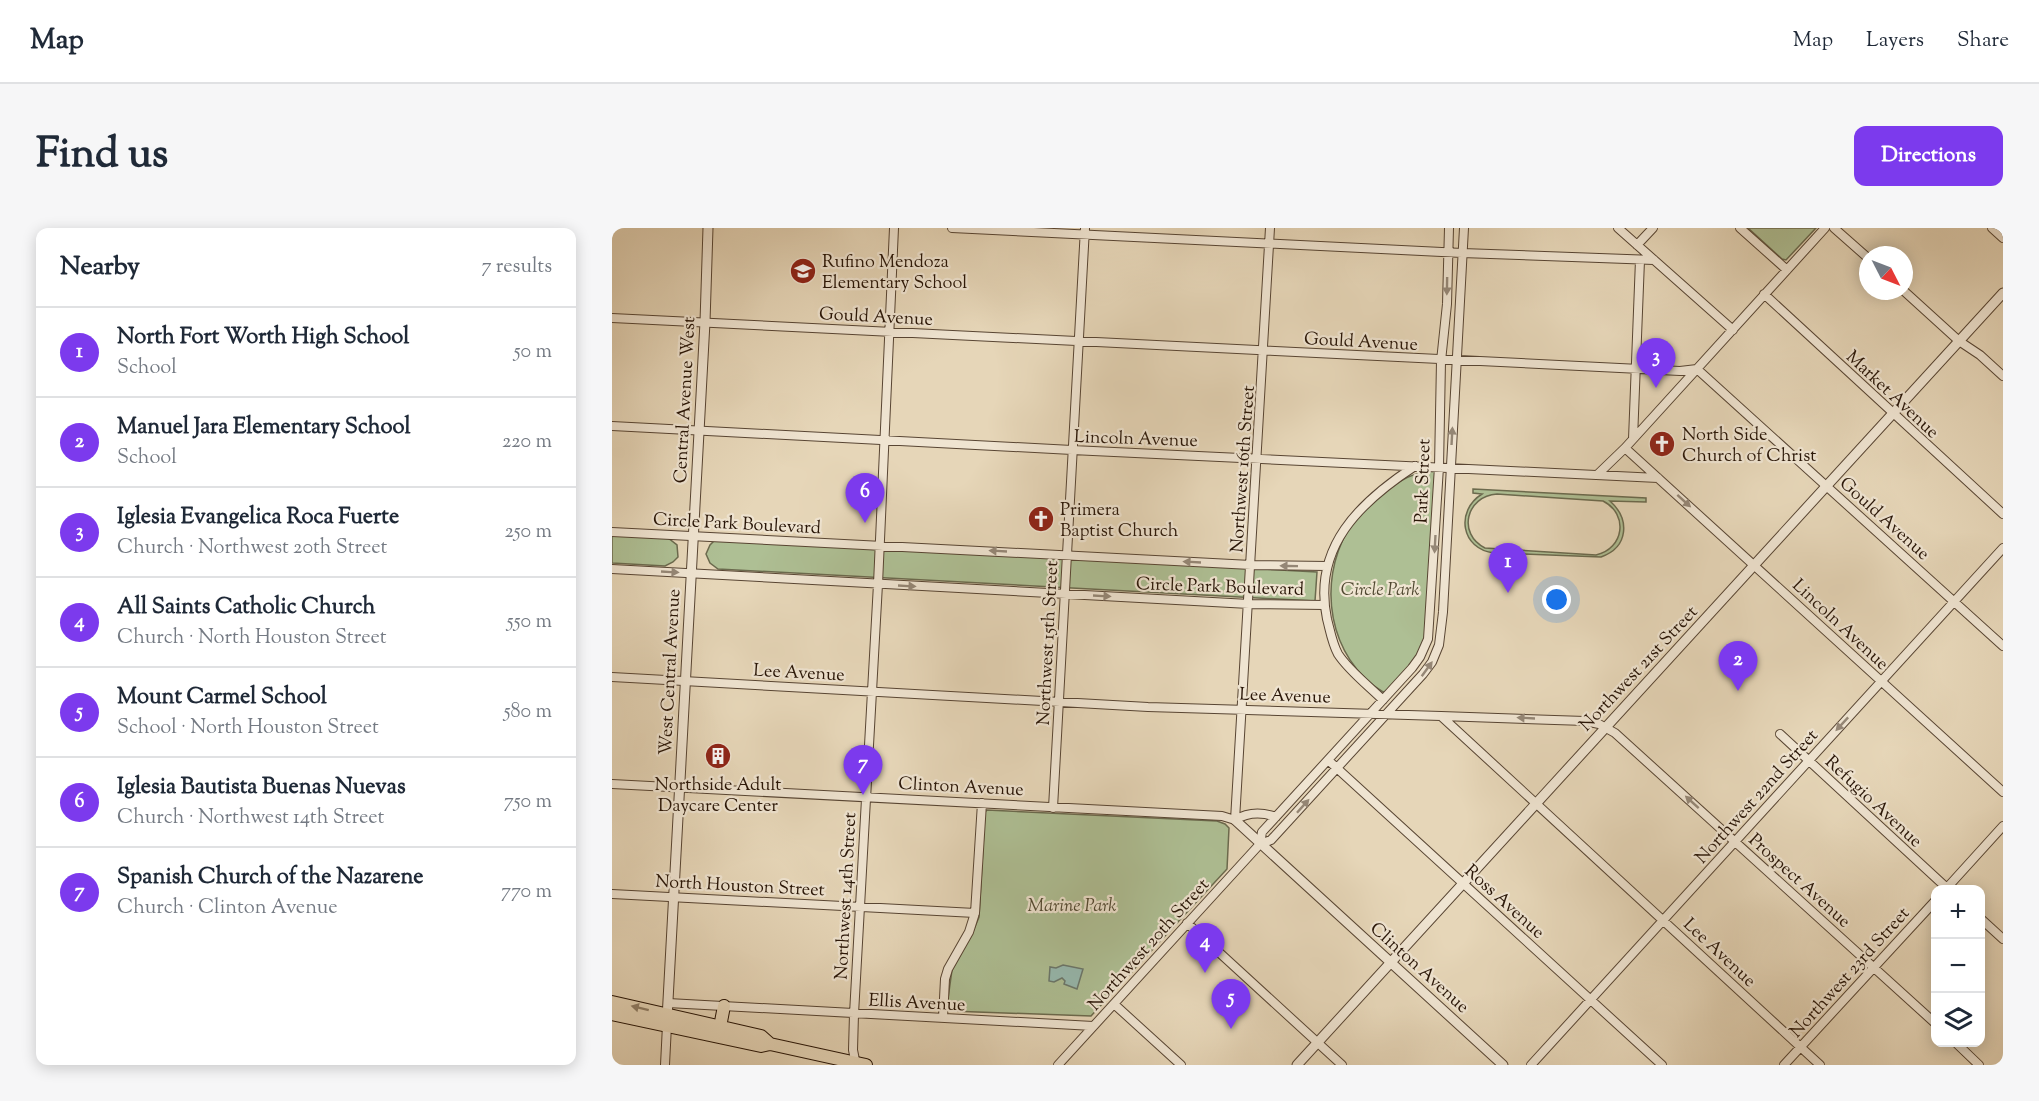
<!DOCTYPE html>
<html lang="en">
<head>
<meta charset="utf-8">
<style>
	:root { --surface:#fff; --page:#f6f6f7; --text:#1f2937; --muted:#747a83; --line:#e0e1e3; --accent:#7c3aed }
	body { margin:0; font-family:"Sorts Mill Goudy",serif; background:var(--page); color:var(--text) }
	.controls { position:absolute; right:18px; bottom:18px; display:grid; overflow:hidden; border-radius:12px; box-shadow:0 3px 15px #0003 }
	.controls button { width:54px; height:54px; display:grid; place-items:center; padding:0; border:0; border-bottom:2px solid var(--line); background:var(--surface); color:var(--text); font:30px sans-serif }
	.compass { position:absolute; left:1247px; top:18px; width:54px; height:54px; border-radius:50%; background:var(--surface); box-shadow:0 3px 15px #0003; rotate:132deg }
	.you { position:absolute; left:945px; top:372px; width:21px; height:21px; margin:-15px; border:4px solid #fff; border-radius:50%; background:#1a73e8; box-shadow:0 0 0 9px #1a73e833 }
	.badge { display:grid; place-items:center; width:39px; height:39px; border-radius:50%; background:var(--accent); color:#fff; font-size:20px; font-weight:700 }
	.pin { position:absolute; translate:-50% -50px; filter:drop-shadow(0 2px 3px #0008) }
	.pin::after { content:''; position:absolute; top:32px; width:21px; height:18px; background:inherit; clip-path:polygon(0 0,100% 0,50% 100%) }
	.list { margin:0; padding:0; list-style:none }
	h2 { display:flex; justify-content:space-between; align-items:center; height:78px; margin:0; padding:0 24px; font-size:26px }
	h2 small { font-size:20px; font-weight:400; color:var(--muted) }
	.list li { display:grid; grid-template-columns:39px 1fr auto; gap:18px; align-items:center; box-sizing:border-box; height:90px; padding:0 24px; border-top:2px solid var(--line) }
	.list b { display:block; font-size:22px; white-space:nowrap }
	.list p { margin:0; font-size:20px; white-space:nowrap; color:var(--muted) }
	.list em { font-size:20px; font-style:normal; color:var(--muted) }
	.icon { flex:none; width:33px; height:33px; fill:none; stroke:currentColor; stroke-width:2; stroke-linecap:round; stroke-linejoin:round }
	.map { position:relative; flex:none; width:1391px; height:837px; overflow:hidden; border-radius:12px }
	header { display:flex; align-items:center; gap:36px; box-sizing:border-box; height:84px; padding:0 30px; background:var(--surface); border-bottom:2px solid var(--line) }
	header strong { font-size:28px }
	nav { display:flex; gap:33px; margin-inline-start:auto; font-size:21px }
	.intro { display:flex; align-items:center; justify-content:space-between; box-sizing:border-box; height:144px; padding:0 36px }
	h1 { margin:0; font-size:42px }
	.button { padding:15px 27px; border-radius:12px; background:var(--accent); color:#fff; font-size:21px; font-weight:700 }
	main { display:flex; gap:36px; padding:0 36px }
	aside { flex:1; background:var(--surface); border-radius:12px; box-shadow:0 3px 15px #0003 }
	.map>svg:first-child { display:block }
</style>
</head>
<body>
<header>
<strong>Map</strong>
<nav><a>Map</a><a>Layers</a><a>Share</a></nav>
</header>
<div class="intro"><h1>Find us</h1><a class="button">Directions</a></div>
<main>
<aside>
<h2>Nearby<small>7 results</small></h2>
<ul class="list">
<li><span class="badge">1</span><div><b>North Fort Worth High School</b><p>School</p></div><em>50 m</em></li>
<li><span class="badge">2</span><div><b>Manuel Jara Elementary School</b><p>School</p></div><em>220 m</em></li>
<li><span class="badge">3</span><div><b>Iglesia Evangelica Roca Fuerte</b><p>Church · Northwest 20th Street</p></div><em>250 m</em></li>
<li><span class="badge">4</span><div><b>All Saints Catholic Church</b><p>Church · North Houston Street</p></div><em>550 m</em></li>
<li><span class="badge">5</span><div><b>Mount Carmel School</b><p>School · North Houston Street</p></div><em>580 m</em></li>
<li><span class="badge">6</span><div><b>Iglesia Bautista Buenas Nuevas</b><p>Church · Northwest 14th Street</p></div><em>750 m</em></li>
<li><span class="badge">7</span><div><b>Spanish Church of the Nazarene</b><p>Church · Clinton Avenue</p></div><em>770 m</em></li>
</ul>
</aside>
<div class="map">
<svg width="1391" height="837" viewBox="0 0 1391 837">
	<rect width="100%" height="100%" fill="#e6d6b8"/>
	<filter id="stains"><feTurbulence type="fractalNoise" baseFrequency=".00333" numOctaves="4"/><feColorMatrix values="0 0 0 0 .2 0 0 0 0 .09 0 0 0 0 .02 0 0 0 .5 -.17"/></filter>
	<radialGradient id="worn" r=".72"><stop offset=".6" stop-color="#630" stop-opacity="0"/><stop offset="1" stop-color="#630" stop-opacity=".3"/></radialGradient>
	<path fill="#aebf94" stroke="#6b6a4e" stroke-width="1.5" fill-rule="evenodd" d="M1136,0H1204L1174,32L1170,31Z
		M820,242L823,244L813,411L806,428L776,463L771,464C716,430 705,355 736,302C743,290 754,281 764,272C781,256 796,246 820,242Z
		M861,261L1034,270V274L998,273C1018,291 1017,319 989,329L882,325C849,321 843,283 870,266L861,265ZM885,266L991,273C1017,286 1012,321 984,327L873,320C845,306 854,268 885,266Z
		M0,307L56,310L65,317L66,329L61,334L53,338L0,335Z
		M103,312L705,344L703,373L106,341L98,335L94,326L98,317Z
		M375,582L605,593L613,596L617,600L615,641L479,788L338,783L335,778L340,742L360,706L367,689L373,584Z"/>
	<path fill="#96b9af" stroke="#6a776c" stroke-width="1.5" d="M451,737L471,741L465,761L452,756L453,753L450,750L442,754L437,753L438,739L444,740Z"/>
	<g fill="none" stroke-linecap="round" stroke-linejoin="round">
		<g stroke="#584533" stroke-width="10">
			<path id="minor" d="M340,0L850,25L1042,32
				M1006,0L1121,102
				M1128,0L1175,42
				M1222,0L1256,30
				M1380,0L1391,10
				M1025,17L1041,0
				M1292,63L1347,113L1368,127L1391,148
				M1152,66L1391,286
				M0,90L1068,143L1085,141L1391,418
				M0,198L460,222L1046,250
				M1021,211L1028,32
				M1013,220L1391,564
				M985,247L1013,220L1213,0
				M0,304L639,337L715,338
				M0,341L637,376L712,377
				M0,449L536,479L829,488L1208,837
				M771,472C757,458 737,443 726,426C720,415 718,402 715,391C700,319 748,274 803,238
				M829,488L973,493L987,496L1003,505L1324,796
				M1168,506L1337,662
				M716,532L1050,837
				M0,556L610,588L623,592
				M441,580L473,0
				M623,592L658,0
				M623,592C636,584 650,584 664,589
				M648,616L650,604L800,440L808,429L816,411L827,239L829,133L835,76L837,0
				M1333,662L1391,598
				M0,666L363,685
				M1368,690L1391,711
				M575,695L730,837
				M56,775L481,798
				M502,776L569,837
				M331,790L333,751L336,741L357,704L363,685L370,575
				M1343,814L1367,837
				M53,837L55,797
				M244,837L241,822L242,786L266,356L282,0
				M446,837L648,616L659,612L811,446L820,434L827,417L831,384L852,0
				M919,837L1391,320
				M1172,837L1324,672"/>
		</g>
		<g stroke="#584533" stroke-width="11">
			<path id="tertiary" d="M623,592L891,837
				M55,791L93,94L96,0
				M685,837L1391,65"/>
		</g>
		<g stroke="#281507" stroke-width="14">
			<path id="primary" d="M0,774L149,808L158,816
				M0,786L149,818L158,816L254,837
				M108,799L112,778"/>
		</g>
		<use href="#minor" stroke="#efe4d1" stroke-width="8"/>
		<use href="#tertiary" stroke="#efe4d1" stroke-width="9"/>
		<use href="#primary" stroke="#e6d6b8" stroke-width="12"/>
	</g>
	<defs><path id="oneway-solid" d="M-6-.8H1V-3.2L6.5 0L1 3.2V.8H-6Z" transform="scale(1.5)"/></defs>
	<g fill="#958776">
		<use href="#oneway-solid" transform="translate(835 58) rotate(91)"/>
		<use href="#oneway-solid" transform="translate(840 208) rotate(-87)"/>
		<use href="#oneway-solid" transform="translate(1072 273) rotate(42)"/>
		<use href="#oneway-solid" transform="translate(823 316) rotate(93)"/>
		<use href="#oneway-solid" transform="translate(386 323) rotate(-177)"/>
		<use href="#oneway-solid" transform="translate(580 334) rotate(-177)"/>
		<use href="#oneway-solid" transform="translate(677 338) rotate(-179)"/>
		<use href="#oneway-solid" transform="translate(58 344) rotate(3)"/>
		<use href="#oneway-solid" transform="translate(295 358) rotate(3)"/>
		<use href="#oneway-solid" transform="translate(490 368) rotate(3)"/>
		<use href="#oneway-solid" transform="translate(815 441) rotate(-54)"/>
		<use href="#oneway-solid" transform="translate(914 490) rotate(-177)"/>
		<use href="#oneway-solid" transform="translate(1230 496) rotate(133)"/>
		<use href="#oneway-solid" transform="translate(1080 574) rotate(-138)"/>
		<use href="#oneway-solid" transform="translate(691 578) rotate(-48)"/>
	</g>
	<use fill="#907f68" href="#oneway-solid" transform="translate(28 780) rotate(-166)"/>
	<defs>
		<g id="school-disc" transform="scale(1.35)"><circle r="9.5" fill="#8f2418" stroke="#efe4d1"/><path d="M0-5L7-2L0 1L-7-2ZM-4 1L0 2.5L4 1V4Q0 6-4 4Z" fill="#fff"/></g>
		<g id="church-disc" transform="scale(1.35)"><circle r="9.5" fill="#8f2418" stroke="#efe4d1"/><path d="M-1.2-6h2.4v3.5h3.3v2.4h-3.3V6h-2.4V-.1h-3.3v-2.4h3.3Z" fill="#fff"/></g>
		<g id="building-disc" transform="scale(1.35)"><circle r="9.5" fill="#8f2418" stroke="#efe4d1"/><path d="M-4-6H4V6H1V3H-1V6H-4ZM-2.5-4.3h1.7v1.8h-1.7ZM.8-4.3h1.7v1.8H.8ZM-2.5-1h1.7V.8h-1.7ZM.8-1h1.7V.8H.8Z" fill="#fff"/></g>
	</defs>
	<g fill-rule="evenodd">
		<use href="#school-disc" x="191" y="43"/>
		<use href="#church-disc" x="1050" y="216"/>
		<use href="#church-disc" x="429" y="291"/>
		<use href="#building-disc" x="106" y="528"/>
	</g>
	<g text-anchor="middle" stroke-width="4.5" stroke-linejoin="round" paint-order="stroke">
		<g font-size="18" fill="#281507" stroke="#efe4d1" text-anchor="start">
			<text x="210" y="39">Rufino Mendoza<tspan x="210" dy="21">Elementary School</tspan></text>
			<text x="1070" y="212">North Side<tspan x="1070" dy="21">Church of Christ</tspan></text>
			<text x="448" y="287">Primera<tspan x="448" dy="21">Baptist Church</tspan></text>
			<text x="106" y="562" text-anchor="middle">Northside Adult<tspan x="106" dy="21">Daycare Center</tspan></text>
		</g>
		<g font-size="18" fill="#281507" stroke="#efe4d1">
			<text transform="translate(264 88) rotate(3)" y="6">Gould Avenue</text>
			<text transform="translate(749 113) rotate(3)" y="6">Gould Avenue</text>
			<text transform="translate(1281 166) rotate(43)" y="6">Market Avenue</text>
			<text transform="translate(72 172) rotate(-87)" y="6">Central Avenue West</text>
			<text transform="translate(524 210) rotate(2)" y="6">Lincoln Avenue</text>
			<text transform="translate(630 241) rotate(-86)" y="6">Northwest 16th Street</text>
			<text transform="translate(810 253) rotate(-88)" y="6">Park Street</text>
			<text transform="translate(1273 290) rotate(42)" y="6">Gould Avenue</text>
			<text transform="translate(125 295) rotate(3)" y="6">Circle Park Boulevard</text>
			<text transform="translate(608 358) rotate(2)" y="6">Circle Park Boulevard</text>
			<text transform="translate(1229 396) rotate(43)" y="6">Lincoln Avenue</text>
			<text transform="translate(435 415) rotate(-87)" y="6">Northwest 15th Street</text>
			<text transform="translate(1026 440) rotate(-47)" y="6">Northwest 21st Street</text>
			<text transform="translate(57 444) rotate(-87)" y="6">West Central Avenue</text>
			<text transform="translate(187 444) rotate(3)" y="6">Lee Avenue</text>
			<text transform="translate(673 467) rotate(2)" y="6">Lee Avenue</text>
			<text transform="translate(349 558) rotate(3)" y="6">Clinton Avenue</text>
			<text transform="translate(1144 568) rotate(-48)" y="6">Northwest 22nd Street</text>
			<text transform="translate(1262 573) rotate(43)" y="6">Refugio Avenue</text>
			<text transform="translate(1188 652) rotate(42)" y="6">Prospect Avenue</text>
			<text transform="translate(128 657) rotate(3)" y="6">North Houston Street</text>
			<text transform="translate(233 668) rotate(-87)" y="6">Northwest 14th Street</text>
			<text transform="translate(893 673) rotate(42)" y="6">Ross Avenue</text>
			<text transform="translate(536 716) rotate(-48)" y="6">Northwest 20th Street</text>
			<text transform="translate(1108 724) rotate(43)" y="6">Lee Avenue</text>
			<text transform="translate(808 739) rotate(42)" y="6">Clinton Avenue</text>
			<text transform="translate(1237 744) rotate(-48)" y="6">Northwest 23rd Street</text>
			<text transform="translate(305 774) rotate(3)" y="6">Ellis Avenue</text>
		</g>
		<g font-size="18" font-style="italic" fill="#504831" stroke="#efe4d1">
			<text x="768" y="367">Circle Park</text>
			<text x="460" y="683">Marine Park</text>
		</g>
	</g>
	<rect width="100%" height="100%" filter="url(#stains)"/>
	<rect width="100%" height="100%" fill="url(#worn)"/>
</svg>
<div class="controls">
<button>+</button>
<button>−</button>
<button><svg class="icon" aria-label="layers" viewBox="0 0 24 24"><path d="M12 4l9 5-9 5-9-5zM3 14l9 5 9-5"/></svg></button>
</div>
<svg class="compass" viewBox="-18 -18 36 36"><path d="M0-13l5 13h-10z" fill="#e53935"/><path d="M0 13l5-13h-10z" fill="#747a83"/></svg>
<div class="you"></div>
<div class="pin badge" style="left:896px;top:365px">1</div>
<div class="pin badge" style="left:1126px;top:463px">2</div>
<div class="pin badge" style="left:1044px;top:160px">3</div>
<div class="pin badge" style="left:593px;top:745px">4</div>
<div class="pin badge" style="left:619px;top:801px">5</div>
<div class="pin badge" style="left:253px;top:295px">6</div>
<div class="pin badge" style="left:251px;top:567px">7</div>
</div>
</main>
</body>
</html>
